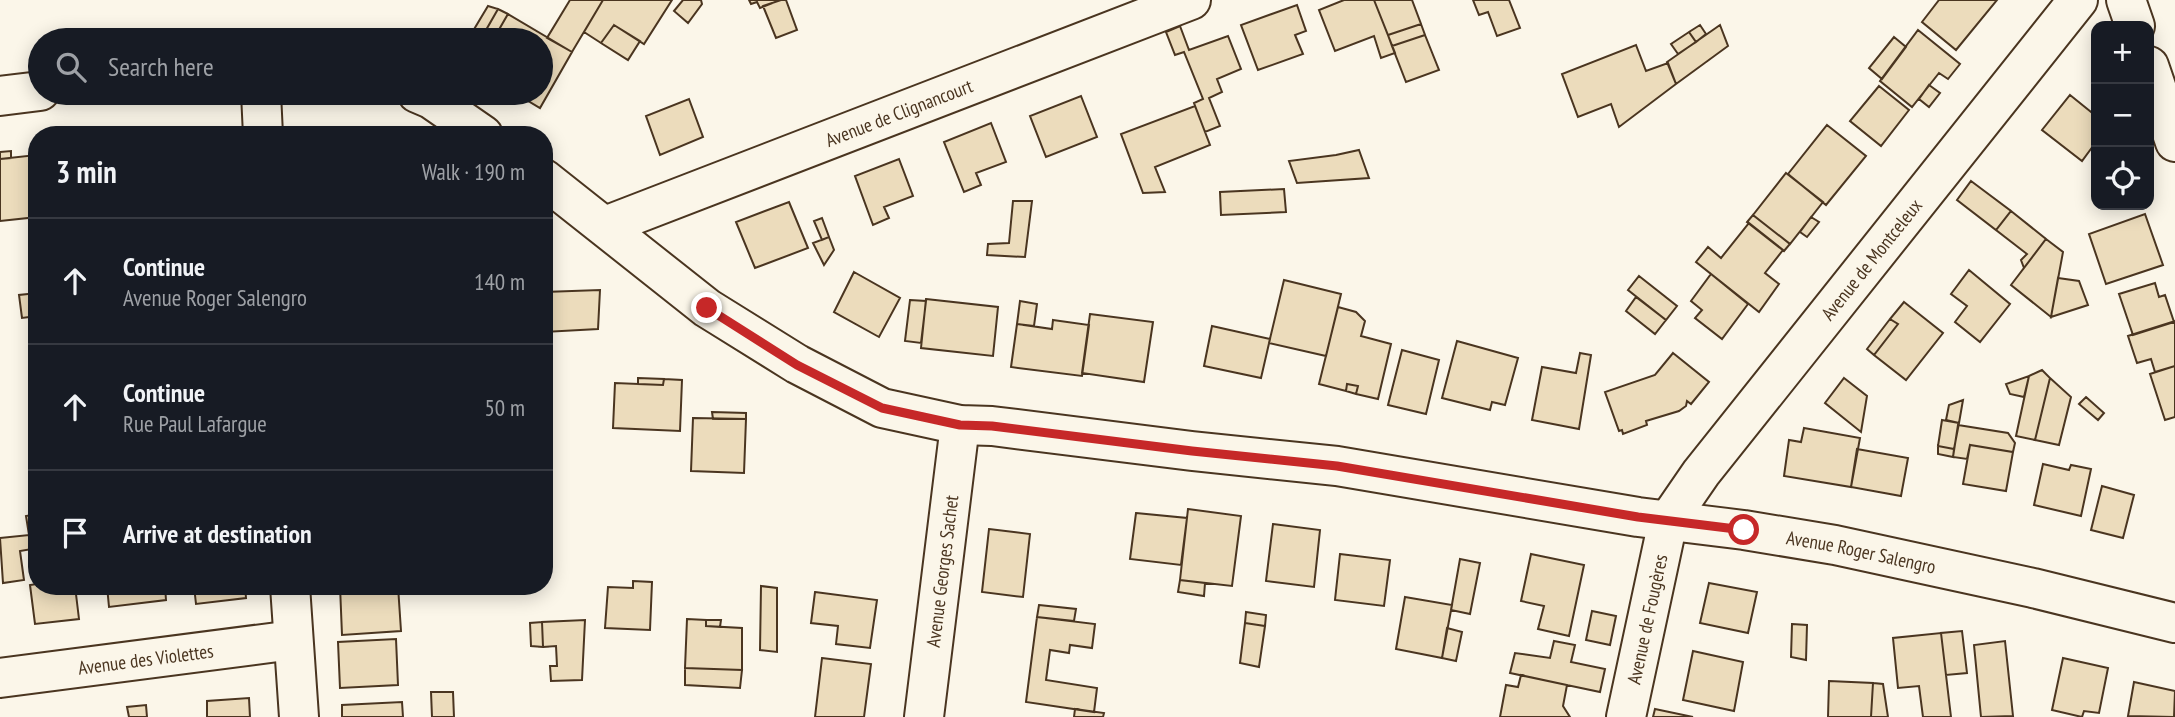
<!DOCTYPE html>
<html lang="en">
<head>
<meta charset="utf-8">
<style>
	:root { --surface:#171b24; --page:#242831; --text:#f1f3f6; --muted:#9ea1a6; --line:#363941 }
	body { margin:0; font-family:"PT Sans Narrow",sans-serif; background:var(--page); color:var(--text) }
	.controls { position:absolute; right:21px; top:21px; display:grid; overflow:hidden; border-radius:14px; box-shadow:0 4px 18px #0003 }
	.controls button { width:63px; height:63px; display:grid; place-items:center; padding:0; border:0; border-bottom:2px solid var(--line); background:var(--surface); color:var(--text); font:35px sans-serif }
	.stop { position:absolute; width:21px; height:21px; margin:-16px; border:5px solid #c62828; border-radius:50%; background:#fff }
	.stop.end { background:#c62828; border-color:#fff; box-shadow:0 2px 7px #0008 }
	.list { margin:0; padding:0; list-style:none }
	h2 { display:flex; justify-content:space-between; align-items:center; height:91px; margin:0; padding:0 28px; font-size:30px }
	h2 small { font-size:23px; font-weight:400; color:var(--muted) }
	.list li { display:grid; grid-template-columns:46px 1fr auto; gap:21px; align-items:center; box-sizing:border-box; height:126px; padding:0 28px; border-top:2px solid var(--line) }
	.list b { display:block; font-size:26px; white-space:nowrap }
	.list p { margin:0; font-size:23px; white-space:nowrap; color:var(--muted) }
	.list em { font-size:23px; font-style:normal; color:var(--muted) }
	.icon { flex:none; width:38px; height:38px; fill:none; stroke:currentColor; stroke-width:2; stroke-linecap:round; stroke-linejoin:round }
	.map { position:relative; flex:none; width:2175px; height:717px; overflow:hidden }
	.search { position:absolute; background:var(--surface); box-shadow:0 4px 18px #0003; left:28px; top:28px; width:525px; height:77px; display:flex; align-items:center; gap:18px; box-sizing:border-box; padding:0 24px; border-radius:38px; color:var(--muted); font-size:26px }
	.panel { position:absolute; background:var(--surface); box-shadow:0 4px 18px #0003; left:28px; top:126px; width:525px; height:469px; border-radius:28px }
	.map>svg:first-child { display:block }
</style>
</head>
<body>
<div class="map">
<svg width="2175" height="717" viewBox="0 0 2175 717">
	<rect width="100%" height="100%" fill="#fbf6e9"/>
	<path fill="#ecdcbc" stroke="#4a3520" stroke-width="2" d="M570,0H603L572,52L547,38Z
		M603,0H672L644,44L614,25L601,43L584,32Z
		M683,0H701L702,4L688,23L674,11Z
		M749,0H780L760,8L757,2L751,4Z
		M781,0H786L797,30L776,38L763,6Z
		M1344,0H1374L1395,53L1381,58L1374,36L1335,51L1319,10Z
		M1374,0H1412L1421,24L1388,35Z
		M1473,0H1509L1520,28L1497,36L1488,12L1479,15Z
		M1939,0H1997L1956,50L1922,22Z
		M1297,5L1306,31L1295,35L1303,54L1258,70L1241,25Z
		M488,6L498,9L482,37L473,31Z
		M498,9L508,14L493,40H486L482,37Z
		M508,14L572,52L540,108L515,93H541V40H493Z
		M1421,24L1425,35L1392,46L1388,35Z
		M614,25L640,41L628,60L601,43Z
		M1700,25L1706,34L1696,42L1689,32Z
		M1720,25L1728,46L1676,84L1667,62Z
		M1180,26L1189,50L1228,36L1241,69L1217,79L1222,92L1209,98L1220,126L1205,132L1194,103L1203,99L1184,52L1175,55L1166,32Z
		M1918,30L1960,64L1948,79L1939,73L1912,107L1880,81Z
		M1689,32L1696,42L1678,54L1671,44Z
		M1425,35L1439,70L1406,82L1392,46Z
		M1894,37L1906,47L1882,79L1869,68Z
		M1636,45L1646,71L1668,63L1676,84L1619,127L1611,104L1578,117L1562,74Z
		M1929,85L1940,93L1929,107L1919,99Z
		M1879,86L1909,110L1881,146L1850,121Z
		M2070,95L2096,116V142L2082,161L2042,130Z
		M1081,96L1097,137L1046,157L1030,116Z
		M689,99L703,137L660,155L646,116Z
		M1195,106L1210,145L1155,167L1165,192L1143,193L1121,134Z
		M991,123L1006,162L976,173L981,185L964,192L944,142Z
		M1827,125L1866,156L1826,205L1788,174Z
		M1359,150L1369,178L1297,183L1289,161L1336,155Z
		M11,151V158L0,159V152Z
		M36,155L37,217L0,221V159Z
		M899,159L913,196L884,207L889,218L873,225L855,176Z
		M1786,173L1823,202L1790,244L1753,215Z
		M1971,181L2011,211L1996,230L1957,200Z
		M1284,189L1286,212L1221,215L1220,192Z
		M1013,201H1032L1025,257L987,255L988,244L1009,243Z
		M789,202L808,248L755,268L736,222Z
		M2011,211L2046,239L2024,268L2021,260L2027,254L1996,230Z
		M2145,214L2163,265L2106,284L2089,234Z
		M1753,215L1790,244L1784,251L1747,222Z
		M1811,217L1819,222L1807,237L1800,232Z
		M822,218L829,237L822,240L814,221Z
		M1749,223L1783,250L1765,273L1779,284L1759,312L1696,262L1708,247L1721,258Z
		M829,237L834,250L824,265L813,243Z
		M2046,239L2063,252L2051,317L2011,285Z
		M1969,270L2010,304L1980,342L1955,322L1967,306L1951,294Z
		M854,272L900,298L879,337L834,312Z
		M1711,274L1748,304L1722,339L1695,318L1702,310L1691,301Z
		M1639,276L1677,306L1666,320L1628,290Z
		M2058,278L2079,281L2088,305L2051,317Z
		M1284,280L1341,294L1326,356L1269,343Z
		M2155,283L2159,297L2165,295L2174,322L2133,335L2119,294Z
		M600,290L598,329L544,332V292Z
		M37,293V316L22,318L19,295Z
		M1636,297L1666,320L1655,334L1626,311Z
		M926,299L998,307L993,356L921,348Z
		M910,300L926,301L921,343L905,341Z
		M1020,301L1037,304L1034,326L1017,324Z
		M1904,302L1943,333L1906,380L1874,355L1898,324L1890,319Z
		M1338,307L1356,312L1365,321L1361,336L1391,344L1378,399L1356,394L1358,386L1347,384L1346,391L1319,384Z
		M1090,314L1153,322L1144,382L1082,373Z
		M1890,319L1898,324L1874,355L1867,349Z
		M1053,320L1089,325L1082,376L1011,367L1017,324L1052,329Z
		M2175,321V366L2155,372L2151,359L2137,363L2128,336Z
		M1212,326L1270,339L1261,378L1204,366Z
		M1457,341L1518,358L1505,405L1492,402L1490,410L1442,398Z
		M1402,350L1439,360L1426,414L1388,405Z
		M1580,353L1591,355L1579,429L1532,420L1542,367L1576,373Z
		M1673,353L1709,382L1691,404L1687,401L1686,406L1679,411L1646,421L1647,425L1623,434L1622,430L1619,431L1605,392L1655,375Z
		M2175,366V417L2165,420L2150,374Z
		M2042,370L2050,378L2035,440L2016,436L2029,376Z
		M2029,376L2024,397L2010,394L2006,384Z
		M638,378L664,379L663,385L638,384Z
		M1844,378L1867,396L1861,432L1825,403Z
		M2050,378L2071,397L2059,445L2035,440Z
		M664,379L682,380L680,431L613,428L615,383L663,385Z
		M1347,384L1358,386L1356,394L1346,391Z
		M544,395L548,451H544Z
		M2086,397L2104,413L2098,420L2079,404Z
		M1963,400L1959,423L1946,420L1949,405Z
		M712,412L746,413V419H713Z
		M693,418L746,419L744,473L691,471Z
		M1942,420L1959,423L1954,449L1938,446Z
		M1958,425L2008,433L2015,443L2013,452L1970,445L1967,459L1953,457Z
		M1804,428L1860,438L1851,487L1784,476L1789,440L1801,442Z
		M1970,445L2013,452L2006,491L1963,484Z
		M1938,446L1954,449L1953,457L1938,454Z
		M1857,449L1908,458L1901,496L1851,487Z
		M2043,464L2069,470L2071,465L2091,469L2081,516L2034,505Z
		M2102,486L2134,495L2123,538L2091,530Z
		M1188,509L1241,516L1232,586L1180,580Z
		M1136,513L1187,518L1181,565L1130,559Z
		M37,514V534L29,535L26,516Z
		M1273,524L1320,530L1314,587L1266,581Z
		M989,529L1030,534L1023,597L982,592Z
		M29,535L32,549L20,551L24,580L3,583L0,538Z
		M1340,554L1390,560L1384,606L1335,600Z
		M1531,554L1584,565L1569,636L1538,629L1544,606L1521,601Z
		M1460,559L1480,563L1470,614L1451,610Z
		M1180,580L1205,583L1204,596L1178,592Z
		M633,581L652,582L650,630L605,628L608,587L633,588Z
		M1709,583L1757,592L1748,633L1700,623Z
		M37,584V586H75L79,619L35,624L30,585Z
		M107,586H165L166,600L109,607Z
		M194,586H245L246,598L196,604Z
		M340,586H398L401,631L342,635Z
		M761,586L777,588V652L760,650Z
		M815,592L877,600L870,648L836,644L838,626L811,623Z
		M1405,597L1452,605L1442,658L1396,649Z
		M1039,605L1076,609L1074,621L1037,617Z
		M1592,611L1616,616L1610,645L1586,640Z
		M1246,612L1266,615L1265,626L1245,623Z
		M1037,617L1095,624L1092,648L1070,645L1069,653L1050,650L1046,680L1097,688L1094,712L1026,702Z
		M687,619L706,620V626L742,628V670L685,668Z
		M585,620L582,680L551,681L550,666H557L556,646L543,647L542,622Z
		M706,620H721L720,627L706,626Z
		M542,622L543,647L531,646L530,623Z
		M1245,623L1265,626L1259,667L1240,663Z
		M1792,624L1807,625L1806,660L1791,657Z
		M1447,628L1462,632L1456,661L1442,658Z
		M1962,631L1967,673L1946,675L1941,633Z
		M1941,633L1951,717H1923L1919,686L1898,688L1893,638Z
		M396,639L398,685L340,688L338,642Z
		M1554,641L1575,645L1571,662L1605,669L1600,692L1510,673L1515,653L1550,658Z
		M2005,641L2013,716L1981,717L1974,645Z
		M1693,651L1743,662L1734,711L1683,700Z
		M822,658L871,664L864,717H815Z
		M2063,658L2108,668L2099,713L2084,711L2082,717L2052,710Z
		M685,668L742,670L740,688L685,685Z
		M1521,675L1567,685L1563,706L1570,717H1500L1506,685L1518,687Z
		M1829,681L1873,683L1871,717H1828Z
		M2134,682L2175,691L2174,717L2128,716Z
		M1873,683L1883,684L1888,717H1871Z
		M431,692H453L454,717H432Z
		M249,698L250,717H207V701Z
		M402,702L403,717H342V705Z
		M146,705L147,717H129L127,707Z
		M1075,709L1104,713L1103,717H1074Z
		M1655,709L1693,717H1653Z"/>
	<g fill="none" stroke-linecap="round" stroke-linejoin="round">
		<g stroke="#4a3520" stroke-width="42">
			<g id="minor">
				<path d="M2126,0L2135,26"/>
				<path d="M2149,66L2175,142"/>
				<path d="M261,93L263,135"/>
				<path d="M417,93L431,99L483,135"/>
				<path d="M0,96L40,91"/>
				<path id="s1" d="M544,179L707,308L797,364L882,408L960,425L992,426L1192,451L1337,466L1638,517L1744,530L1835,545L2033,588L2175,623"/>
				<path id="s2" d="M605,226L1191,0"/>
				<path d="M290,586L299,717"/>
				<path id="s3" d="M0,678L293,640"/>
				<path id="s4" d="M924,717L960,425"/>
				<path id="s5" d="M1626,717L1668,521L1701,473L2078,0"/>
			</g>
		</g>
		<use href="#minor" stroke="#fbf6e9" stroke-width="38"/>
	</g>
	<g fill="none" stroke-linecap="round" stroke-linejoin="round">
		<path stroke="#c62828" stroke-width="9" d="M707,308L797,365L882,408L960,425L992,426L1192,451L1337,466L1638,517L1744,530"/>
	</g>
	<g text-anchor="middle" stroke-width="5" stroke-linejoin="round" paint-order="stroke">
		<g font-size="19" fill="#4a3520" stroke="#fbf6e9">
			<text dy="7" stroke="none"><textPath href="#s2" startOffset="315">Avenue de Clignancourt</textPath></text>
			<text dy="7" stroke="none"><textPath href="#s5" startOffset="532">Avenue de Montceleux</textPath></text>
			<text dy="7" stroke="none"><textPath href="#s1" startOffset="1400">Avenue Roger Salengro</textPath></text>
			<text dy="7" stroke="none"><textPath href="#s4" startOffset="147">Avenue Georges Sachet</textPath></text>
			<text dy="7" stroke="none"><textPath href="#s5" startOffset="100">Avenue de Fougères</textPath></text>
			<text dy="7" stroke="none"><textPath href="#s3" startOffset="147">Avenue des Violettes</textPath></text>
		</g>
	</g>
</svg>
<div class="controls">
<button>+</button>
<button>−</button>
<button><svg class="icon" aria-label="locate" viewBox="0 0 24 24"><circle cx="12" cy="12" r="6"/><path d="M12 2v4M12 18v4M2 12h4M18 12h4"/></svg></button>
</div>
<div class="stop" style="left:1744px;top:530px"></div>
<div class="stop end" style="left:707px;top:308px"></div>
<div class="search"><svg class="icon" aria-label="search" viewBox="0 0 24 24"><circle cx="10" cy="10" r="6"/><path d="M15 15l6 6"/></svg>Search here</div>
<section class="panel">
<h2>3 min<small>Walk · 190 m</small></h2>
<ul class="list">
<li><svg class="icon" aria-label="ahead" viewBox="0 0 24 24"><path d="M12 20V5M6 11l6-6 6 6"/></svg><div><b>Continue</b><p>Avenue Roger Salengro</p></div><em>140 m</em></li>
<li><svg class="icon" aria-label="ahead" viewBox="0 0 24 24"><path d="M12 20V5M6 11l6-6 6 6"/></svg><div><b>Continue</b><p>Rue Paul Lafargue</p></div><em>50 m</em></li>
<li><svg class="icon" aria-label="arrive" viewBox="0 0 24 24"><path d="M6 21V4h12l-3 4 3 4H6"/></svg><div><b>Arrive at destination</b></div></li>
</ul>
</section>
</div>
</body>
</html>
